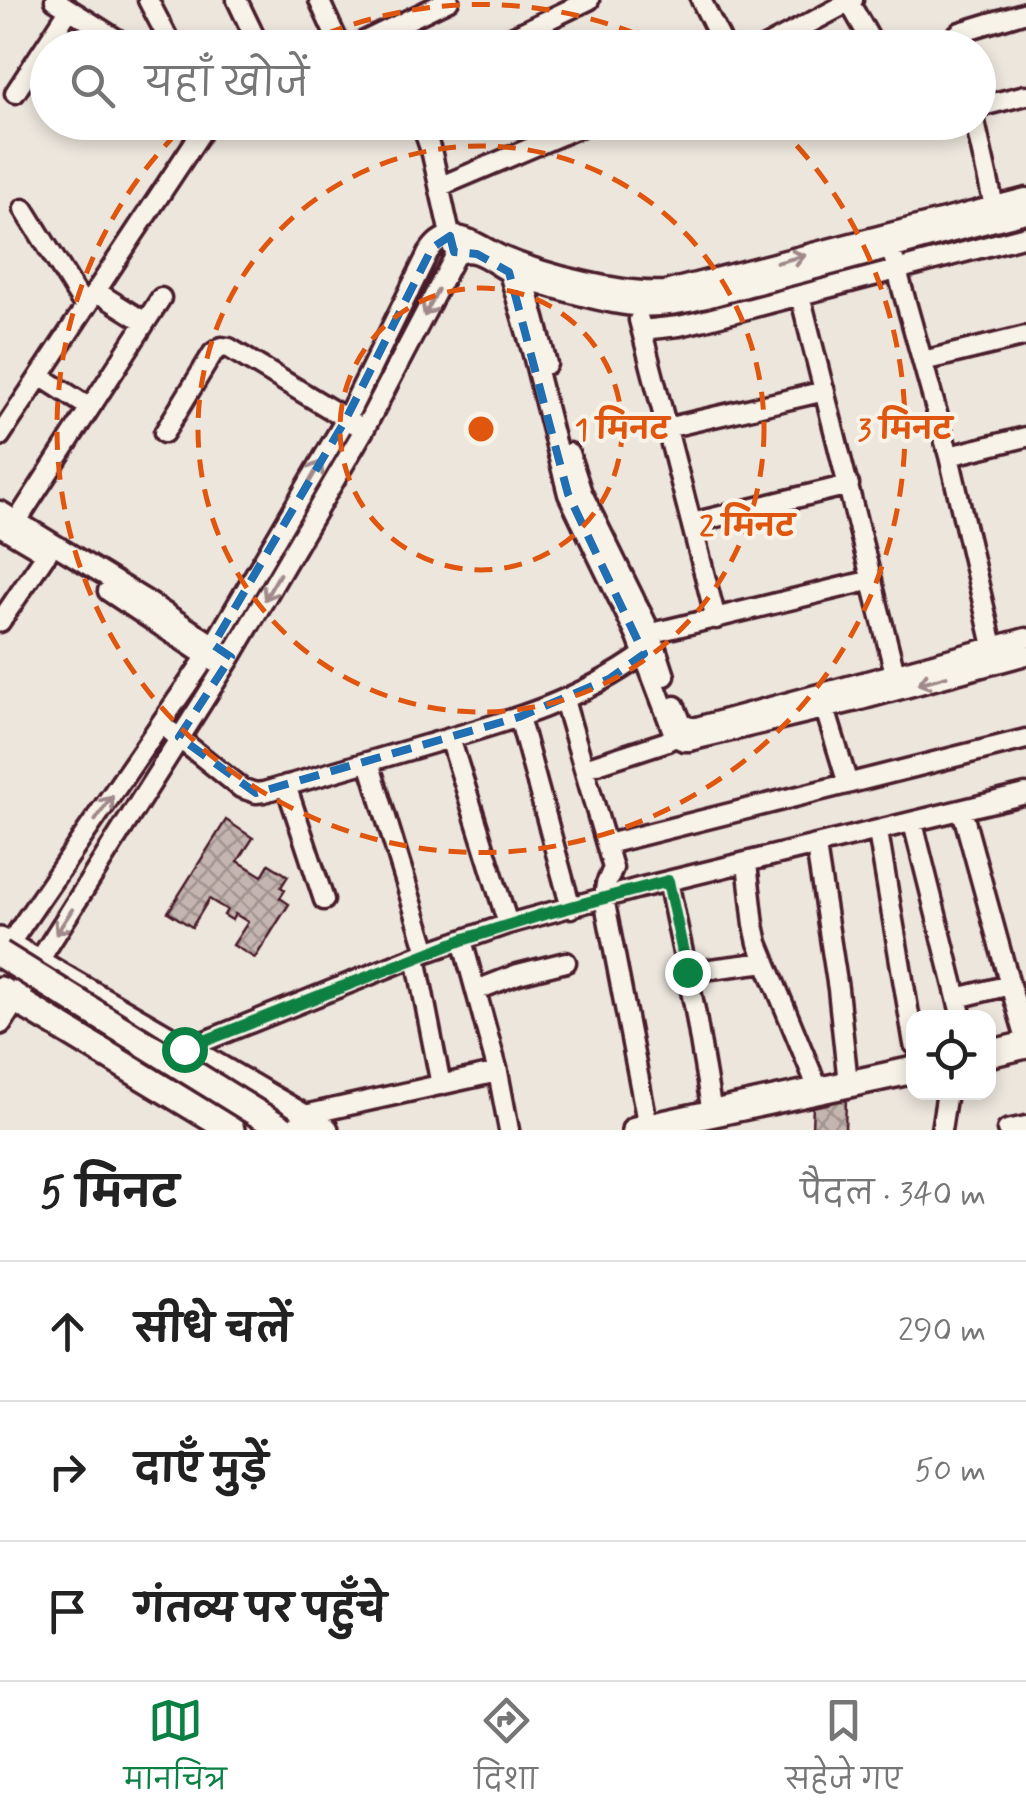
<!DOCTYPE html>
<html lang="hi">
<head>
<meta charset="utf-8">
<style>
	:root { --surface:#fff; --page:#f2f2f2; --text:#222; --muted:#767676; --line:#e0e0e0; --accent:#0b8043 }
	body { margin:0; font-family:Mynerve,"Playpen Sans Deva",sans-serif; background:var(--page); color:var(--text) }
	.controls { position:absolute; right:30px; bottom:30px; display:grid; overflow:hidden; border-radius:20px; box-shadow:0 5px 15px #0003 }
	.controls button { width:90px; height:90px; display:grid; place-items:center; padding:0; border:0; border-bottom:2px solid var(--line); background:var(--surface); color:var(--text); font:50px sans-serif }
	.stop { position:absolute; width:30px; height:30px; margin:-22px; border:8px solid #0b8043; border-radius:50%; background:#fff }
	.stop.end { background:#0b8043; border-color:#fff; box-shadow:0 2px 10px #0008 }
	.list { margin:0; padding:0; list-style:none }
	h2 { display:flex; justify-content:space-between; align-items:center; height:130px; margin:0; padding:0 40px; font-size:42px }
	h2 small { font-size:32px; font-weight:400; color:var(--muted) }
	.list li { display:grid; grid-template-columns:65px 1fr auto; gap:30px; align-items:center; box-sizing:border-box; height:140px; padding:0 40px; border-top:2px solid var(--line) }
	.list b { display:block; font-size:38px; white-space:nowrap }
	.list em { font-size:32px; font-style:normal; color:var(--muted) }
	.icon { flex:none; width:55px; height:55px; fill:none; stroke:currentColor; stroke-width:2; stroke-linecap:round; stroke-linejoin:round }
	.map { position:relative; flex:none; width:1026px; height:1130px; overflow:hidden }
	.search { position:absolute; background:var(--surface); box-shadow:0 5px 15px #0003; left:30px; right:30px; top:30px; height:110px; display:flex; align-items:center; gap:25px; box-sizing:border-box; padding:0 35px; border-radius:55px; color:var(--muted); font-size:38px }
	.sheet { height:550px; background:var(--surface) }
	nav { display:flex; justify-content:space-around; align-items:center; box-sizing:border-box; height:140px; border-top:2px solid var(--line); background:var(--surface); font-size:28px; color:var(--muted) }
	nav a { display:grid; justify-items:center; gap:5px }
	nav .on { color:var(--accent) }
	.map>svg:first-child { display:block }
</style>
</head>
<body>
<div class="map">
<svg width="1026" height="1130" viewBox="0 0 1026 1130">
	<defs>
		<pattern id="building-cross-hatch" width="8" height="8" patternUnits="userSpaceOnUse" patternTransform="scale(2.5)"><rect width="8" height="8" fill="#c4b5b0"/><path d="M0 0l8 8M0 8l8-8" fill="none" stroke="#a1938f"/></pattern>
	</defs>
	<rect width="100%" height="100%" fill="#ece6dd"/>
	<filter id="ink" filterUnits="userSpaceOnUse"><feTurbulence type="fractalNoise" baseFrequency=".01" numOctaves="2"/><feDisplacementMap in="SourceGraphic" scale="20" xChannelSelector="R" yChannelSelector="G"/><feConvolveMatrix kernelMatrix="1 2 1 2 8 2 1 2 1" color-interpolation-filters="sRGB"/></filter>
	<g filter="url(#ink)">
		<path fill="url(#building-cross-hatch)" stroke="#4a1f2b" stroke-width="2.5" d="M226,820L253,838L238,861L262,876L269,864L288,876L281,887L285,890L280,898L289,904L255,958L233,945L248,922L235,914L232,920L224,915L227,910L209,899L192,927L168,912Z
			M846,1098L845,1130H812L813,1104Z"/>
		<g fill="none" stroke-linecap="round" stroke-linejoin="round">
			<g stroke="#4a1f2b" stroke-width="25">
				<path id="minor" d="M55,0L131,48
					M148,0L173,48
					M237,0L260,48
					M319,0L341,48
					M701,0L725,48
					M849,2L870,39L868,48
					M350,48L449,0
					M489,48L589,0
					M763,48L853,0
					M954,48L953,38L960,32L1026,12
					M15,93L69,10
					M978,107L1026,95
					M421,122L432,154L453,248
					M975,122L994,206
					M441,186L592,122
					M24,209L85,307
					M888,238L949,456L996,659
					M507,266L532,351L568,494L637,637L675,737L684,741H689L857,701L1026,655
					M522,269L547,364
					M97,292L145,322
					M800,295L895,673
					M639,320L716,619
					M642,330L679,326L705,320L1026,236
					M923,361L1026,336
					M40,376L90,408
					M666,428L825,391
					M164,433L213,353L222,347L229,348L355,424
					M0,436L208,122
					M569,453L582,493L651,633L665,676
					M949,456L1026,437
					M0,511L147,601L220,649
					M17,521L161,298
					M692,523L849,485
					M0,526L47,554
					M108,591L215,662
					M0,622L53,544
					M644,635L872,580
					M822,699L848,784
					M564,700L613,868L606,884L604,898L648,1127
					M675,706L682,724L693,728L1026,638
					M519,717L571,908
					M170,731L241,788L256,793L264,792C318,776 372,761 426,745C506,722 576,703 644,654
					M450,738L508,924
					M585,768L665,742L675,737L679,729
					M286,785L324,900
					M913,823L962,1018
					M878,832L914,1044
					M607,844L1026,739
					M816,847L838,989L848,1083
					M747,863L754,925L758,943L819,1091
					M668,881L695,1010L712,1113
					M462,940L498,1072L509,1130
					M8,946L207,656L346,419L428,253C434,244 441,236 453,236C469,235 489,251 504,257C545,274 621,294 665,291L1026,198
					M427,952L508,924L639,888L1026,794
					M416,957L441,1085
					M37,964L231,657L364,430L455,256C474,244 492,264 509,272C539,285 602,303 634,306C676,310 721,293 761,283C850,261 937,235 1026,213
					M687,972L766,962
					M1010,985L1026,1039
					M477,990L518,974L566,962
					M957,998L1010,985L962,810
					M185,1049L427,952L369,762
					M300,1116L498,1072
					M941,1130L947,1092
					M1007,1130L1026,1126"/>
			</g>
			<g stroke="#4a1f2b" stroke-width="30">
				<path id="major" d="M0,1022L37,964"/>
			</g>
			<g stroke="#4a1f2b" stroke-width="32">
				<path id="highway" d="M0,941L325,1130
					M0,990L231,1130
					M988,1054L1026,1045
					M635,1130L914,1070"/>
			</g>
			<use href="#minor" stroke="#f7f3e8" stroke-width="18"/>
			<use href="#major" stroke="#f7f3e8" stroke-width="22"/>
			<use href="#highway" stroke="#f7f3e8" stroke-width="25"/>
			<g stroke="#4a1f2b" stroke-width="32" stroke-linecap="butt">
				<path id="highway-bridge" d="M0,954L284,1130"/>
			</g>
			<use href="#highway-bridge" stroke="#f7f3e8" stroke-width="25"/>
		</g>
		<defs><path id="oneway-shaft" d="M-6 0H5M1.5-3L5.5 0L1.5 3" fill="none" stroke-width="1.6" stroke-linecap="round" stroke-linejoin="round" transform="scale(2.5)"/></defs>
		<g stroke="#a0898a">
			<use href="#oneway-shaft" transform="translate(791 259) rotate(-15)"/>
			<use href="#oneway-shaft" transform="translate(431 303) rotate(117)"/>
			<use href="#oneway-shaft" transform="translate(314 474) rotate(-60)"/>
			<use href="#oneway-shaft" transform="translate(272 587) rotate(120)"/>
			<use href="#oneway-shaft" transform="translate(932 680) rotate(165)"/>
			<use href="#oneway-shaft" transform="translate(104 808) rotate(-55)"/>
			<use href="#oneway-shaft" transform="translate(64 922) rotate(123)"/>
		</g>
	</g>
	<g fill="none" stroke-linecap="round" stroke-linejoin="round" filter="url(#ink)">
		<path stroke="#0b8043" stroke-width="12" d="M184,1049L462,940L541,915L668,881L687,972"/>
	</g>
	<path fill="none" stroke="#1f6fb2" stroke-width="8" stroke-dasharray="20 12" stroke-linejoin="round" d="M450,236L454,252L477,254L509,272L568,494L644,654L609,679L519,717L256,793L179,737L231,657L213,645L346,419L432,248Z"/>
	<g fill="none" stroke="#e0560e" stroke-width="5" stroke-dasharray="18 12">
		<circle cx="481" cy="429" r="141"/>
		<circle cx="481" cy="429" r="283"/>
		<path d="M298 46A424 424 0 0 1 664 46M776 124A424 424 0 1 1 186 124"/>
	</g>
	<circle cx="481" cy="429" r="15" fill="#e0560e" stroke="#f7f3e8" stroke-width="5"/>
	<g font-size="30" text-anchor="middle" font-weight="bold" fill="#e0560e" stroke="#f7f3e8" stroke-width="8" stroke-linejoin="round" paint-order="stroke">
		<text x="622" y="439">1 मिनट</text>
		<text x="905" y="439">3 मिनट</text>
		<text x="747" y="536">2 मिनट</text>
	</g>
</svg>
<div class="controls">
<button><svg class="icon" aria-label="locate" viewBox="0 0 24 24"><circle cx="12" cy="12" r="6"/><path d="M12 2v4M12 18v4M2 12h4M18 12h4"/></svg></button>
</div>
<div class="stop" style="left:184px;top:1049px"></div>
<div class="stop end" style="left:687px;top:972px"></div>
<div class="search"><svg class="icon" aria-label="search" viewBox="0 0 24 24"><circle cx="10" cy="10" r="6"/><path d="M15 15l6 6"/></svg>यहाँ खोजें</div>
</div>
<section class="sheet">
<h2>5 मिनट<small>पैदल · 340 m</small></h2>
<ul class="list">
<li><svg class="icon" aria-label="ahead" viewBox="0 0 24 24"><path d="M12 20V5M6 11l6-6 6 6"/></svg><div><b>सीधे चलें</b></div><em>290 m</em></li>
<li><svg class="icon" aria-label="right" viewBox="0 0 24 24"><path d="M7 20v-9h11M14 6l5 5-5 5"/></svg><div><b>दाएँ मुड़ें</b></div><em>50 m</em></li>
<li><svg class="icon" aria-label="arrive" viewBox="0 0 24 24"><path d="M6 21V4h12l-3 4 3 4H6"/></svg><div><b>गंतव्य पर पहुँचे</b></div></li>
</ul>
</section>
<nav>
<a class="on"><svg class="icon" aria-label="map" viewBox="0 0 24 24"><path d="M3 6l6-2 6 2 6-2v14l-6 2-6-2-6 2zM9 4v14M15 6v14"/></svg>मानचित्र</a>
<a><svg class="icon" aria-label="directions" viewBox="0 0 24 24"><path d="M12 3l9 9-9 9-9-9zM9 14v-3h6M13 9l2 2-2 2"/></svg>दिशा</a>
<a><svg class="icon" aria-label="saved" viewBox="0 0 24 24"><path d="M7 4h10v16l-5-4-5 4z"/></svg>सहेजे गए</a>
</nav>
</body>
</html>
